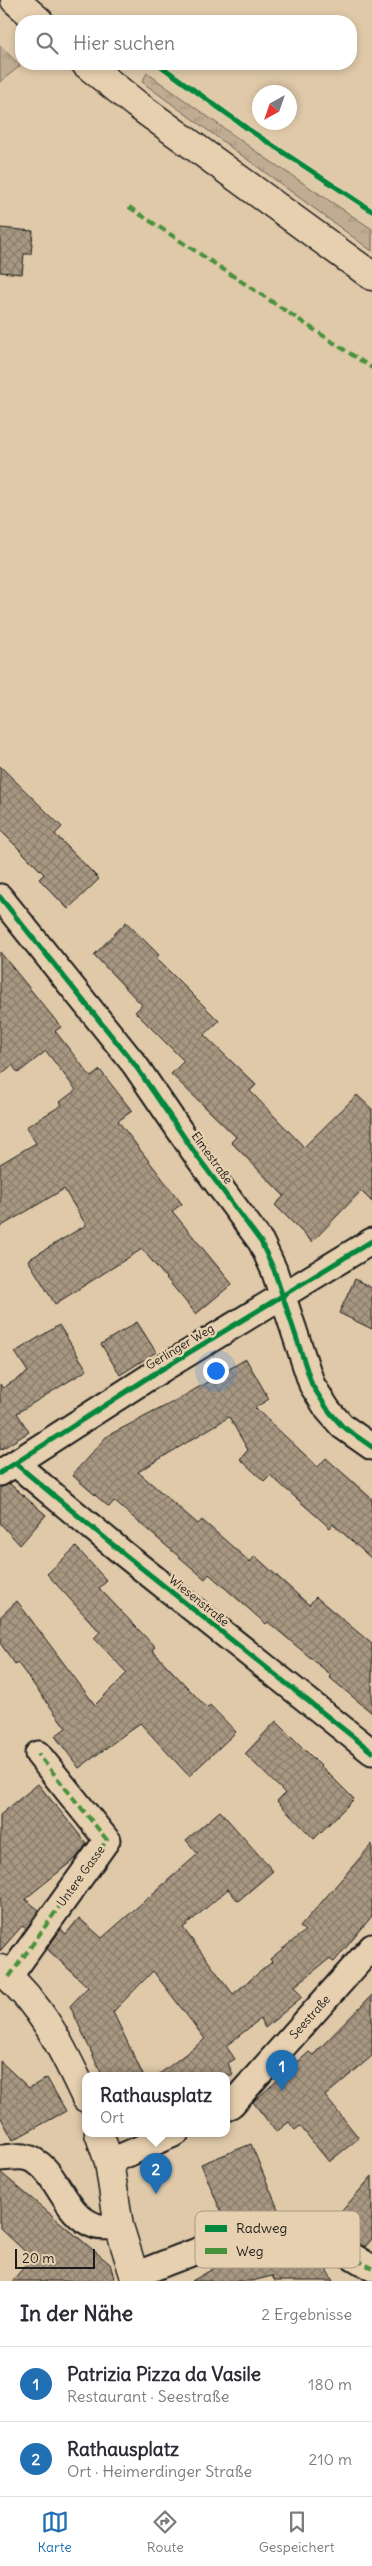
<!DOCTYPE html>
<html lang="de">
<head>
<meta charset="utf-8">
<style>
	:root { --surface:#fff; --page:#f2f2f3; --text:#2b2b33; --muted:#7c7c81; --line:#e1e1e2; --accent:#1f6fb2 }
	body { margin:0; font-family:Delius,sans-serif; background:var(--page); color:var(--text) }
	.compass { position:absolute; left:252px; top:85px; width:45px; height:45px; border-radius:50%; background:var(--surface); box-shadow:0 2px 8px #0003; rotate:220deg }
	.scale { position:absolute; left:15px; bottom:12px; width:80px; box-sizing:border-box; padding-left:5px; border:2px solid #1c1c1c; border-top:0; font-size:14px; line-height:18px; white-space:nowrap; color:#1c1c1c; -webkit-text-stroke:4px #e7d0af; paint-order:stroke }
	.you { position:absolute; left:215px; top:1370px; width:18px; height:18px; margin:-12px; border:4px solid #fff; border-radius:50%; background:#1a73e8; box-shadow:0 0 0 8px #1a73e833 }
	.badge { display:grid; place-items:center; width:32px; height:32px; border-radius:50%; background:var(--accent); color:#fff; font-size:16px; font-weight:700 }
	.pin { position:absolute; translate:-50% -41px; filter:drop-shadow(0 1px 2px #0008) }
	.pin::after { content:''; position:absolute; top:26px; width:18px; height:15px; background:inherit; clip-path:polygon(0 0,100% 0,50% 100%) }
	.popup { position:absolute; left:82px; top:2072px; width:148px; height:65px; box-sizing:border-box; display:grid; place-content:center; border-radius:10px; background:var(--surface); filter:drop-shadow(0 1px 4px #0005); font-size:16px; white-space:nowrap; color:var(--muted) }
	.popup b { font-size:19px; color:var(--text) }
	.popup::after { content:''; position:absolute; left:50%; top:100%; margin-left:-10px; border:10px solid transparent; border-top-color:var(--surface) }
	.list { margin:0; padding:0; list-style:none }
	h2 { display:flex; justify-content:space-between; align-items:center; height:65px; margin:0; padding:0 20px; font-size:21px }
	h2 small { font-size:16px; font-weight:400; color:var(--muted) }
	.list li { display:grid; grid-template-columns:32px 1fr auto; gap:15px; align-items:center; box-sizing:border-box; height:75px; padding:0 20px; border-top:1px solid var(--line) }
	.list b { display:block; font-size:19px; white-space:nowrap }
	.list p { margin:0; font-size:16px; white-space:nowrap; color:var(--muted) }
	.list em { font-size:16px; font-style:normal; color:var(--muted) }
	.icon { flex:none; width:28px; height:28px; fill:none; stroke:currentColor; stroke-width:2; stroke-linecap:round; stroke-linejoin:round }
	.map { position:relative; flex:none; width:372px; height:2281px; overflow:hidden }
	.search { position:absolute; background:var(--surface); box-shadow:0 2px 8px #0003; left:15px; right:15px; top:15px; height:55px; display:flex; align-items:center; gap:12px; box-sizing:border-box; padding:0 18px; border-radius:20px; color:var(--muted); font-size:19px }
	.sheet { height:215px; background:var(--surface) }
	nav { display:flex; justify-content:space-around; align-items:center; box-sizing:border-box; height:70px; border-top:1px solid var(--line); background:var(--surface); font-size:14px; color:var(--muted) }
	nav a { display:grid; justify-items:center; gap:2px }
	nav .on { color:var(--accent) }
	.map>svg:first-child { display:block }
</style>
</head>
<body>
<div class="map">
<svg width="372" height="2281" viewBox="0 0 372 2281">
	<defs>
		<pattern id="grass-tufts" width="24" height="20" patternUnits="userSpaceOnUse" patternTransform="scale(1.25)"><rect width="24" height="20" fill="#bfac92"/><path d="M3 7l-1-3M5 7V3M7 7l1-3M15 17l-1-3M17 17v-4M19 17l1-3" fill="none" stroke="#a4937d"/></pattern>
		<pattern id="building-cross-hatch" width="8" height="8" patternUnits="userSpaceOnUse" patternTransform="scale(1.25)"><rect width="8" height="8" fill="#a89882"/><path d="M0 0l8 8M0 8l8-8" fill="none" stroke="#887b6a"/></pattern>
	</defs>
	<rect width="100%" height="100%" fill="#dfc9a9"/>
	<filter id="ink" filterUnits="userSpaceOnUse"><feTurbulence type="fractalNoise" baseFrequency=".02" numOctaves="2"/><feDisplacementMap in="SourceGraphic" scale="10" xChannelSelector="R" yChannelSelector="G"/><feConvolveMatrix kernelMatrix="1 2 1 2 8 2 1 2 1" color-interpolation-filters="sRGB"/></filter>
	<g filter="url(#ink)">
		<path fill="url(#grass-tufts)" stroke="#6e6457" d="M0,45L20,66L0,82Z
			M147,73L261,155L372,229V251L142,82Z"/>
		<path fill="url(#building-cross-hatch)" stroke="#1c1c1c" d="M0,228L33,231L31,254H24L22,274L0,272Z
			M0,766L62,827L55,834L99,879L68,909L39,879L44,874L0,830Z
			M126,922L159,955L156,958L219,1021L204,1035L256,1085L250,1091L304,1147L357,1095L372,1109V1202L361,1191L312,1242L275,1205L284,1196L231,1142L236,1137L171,1074L184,1061L135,1012L142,1005L94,955Z
			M0,952L61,1027L55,1031L91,1077L100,1070L132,1111L118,1121L182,1204L172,1211L232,1284L196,1314L142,1249L55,1304L28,1260L86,1225L64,1189L0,1227V1164L36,1143L26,1127L62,1105L60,1102L76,1090L46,1051L18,1073L12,1065L0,1075Z
			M355,1279L372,1288V1329L339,1313Z
			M137,1322L156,1352L120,1375L101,1344Z
			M59,1325L87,1370L17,1413L29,1432L0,1450V1384L3,1388L28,1372L15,1352Z
			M246,1359L269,1399L255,1408L318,1467L326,1458L372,1499V1559L333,1524L330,1528L270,1475L264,1481L240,1459L248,1450L229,1417L138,1472L198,1524L202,1520L250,1562L255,1556L309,1605L316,1597L372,1644V1713L329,1677L331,1675L268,1622L266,1624L209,1574L205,1579L114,1501L109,1507L72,1475L107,1436L177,1400Z
			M10,1484L46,1515L20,1545L0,1523V1487Z
			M76,1547L107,1581L99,1588L155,1647L152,1650L207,1708L210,1705L236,1732L189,1776L140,1723L79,1768L55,1736L66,1728L17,1662L15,1664L0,1643V1617L17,1601L95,1705L127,1673L94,1638L100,1632L47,1574Z
			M276,1721L354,1799L314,1839L277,1801L285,1793L245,1754Z
			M38,1784L87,1844L76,1858L25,1899L39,1910L26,1929L22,1926L0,1951V1815Z
			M220,1811L273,1871L238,1901L228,1889L183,1928L233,1994L272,1962L270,1959L305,1931L300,1927L372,1844V1916L334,1962L329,1959L295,1986L302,1997L265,2028L260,2019L226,2046L235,2059L228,2063L233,2075H158L205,2039L153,1971L113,2012L143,2075H102L70,2006L88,1987L47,1949L61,1929L66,1934L79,1918L102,1938L198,1854L186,1840Z
			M372,1995V2056L325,2096L359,2138L329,2162L300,2126L295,2130L289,2122L276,2132L253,2102L309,2052L313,2055Z
			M0,2061L29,2088L47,2078L66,2111L13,2140L0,2116Z
			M251,2144L280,2214L227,2226L201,2164Z
			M0,2172L110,2264L115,2281H12L32,2258L0,2228Z
			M372,2176V2239L365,2247L329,2226Z
			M287,2242L292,2243L300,2261L310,2249L316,2252L333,2281H275L272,2276L252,2281H192L218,2266L215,2260L248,2249Z"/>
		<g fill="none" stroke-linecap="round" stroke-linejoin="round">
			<g stroke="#1c1c1c" stroke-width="29">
				<path id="street" d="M0,897L135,1065L197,1156L261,1242L274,1270L312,1385L328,1410L342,1426L372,1447
					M16,1464L124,1554L372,1752
					M0,1473L149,1377L372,1241
					M9,1977L107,1840L38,1754
					M226,2108L232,2104L372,1947
					M0,2158C7,2158 16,2156 24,2157C58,2163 60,2214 96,2226C102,2228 112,2226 119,2226
					M109,2162L176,2133
					M135,2275C170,2262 269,2218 302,2230C326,2239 350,2255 372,2268"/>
			</g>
			<g stroke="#1c1c1c" stroke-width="31">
				<path id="secondary" d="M15,0L39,21
					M86,64L136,104L372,276
					M0,1969C43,2006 62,2048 86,2098
					M99,2133L109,2162L119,2226L136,2281"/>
			</g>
			<use href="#street" stroke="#e7d0af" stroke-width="25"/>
			<use href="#secondary" stroke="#e7d0af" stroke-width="28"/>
			<path stroke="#49923c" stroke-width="4" stroke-dasharray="8 4" stroke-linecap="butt" d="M129,207L372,368
				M9,1977L107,1840L38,1754
				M245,2236L280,2227L300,2229L372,2268"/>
			<g stroke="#e7d0af" stroke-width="8">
				<path id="cycleway" d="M158,64L248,129L372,211
					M0,897L135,1065L197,1156L261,1242L274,1270L312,1385L328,1410L342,1426L372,1447
					M16,1464L124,1554L372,1752
					M0,1473L149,1377L372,1241"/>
			</g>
			<use href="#cycleway" stroke="#00873e" stroke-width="5"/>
		</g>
	</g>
	<g text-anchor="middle" stroke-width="5" stroke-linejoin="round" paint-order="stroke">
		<g font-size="12" fill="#1c1c1c" stroke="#e7d0af">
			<text transform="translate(212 1158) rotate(54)" y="4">Elmestraße</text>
			<text transform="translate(180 1347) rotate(-31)" y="4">Gerlinger Weg</text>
			<text transform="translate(199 1601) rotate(39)" y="4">Wiesenstraße</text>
			<text transform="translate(81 1876) rotate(-54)" y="4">Untere Gasse</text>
			<text transform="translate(310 2017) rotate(-48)" y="4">Seestraße</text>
		</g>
	</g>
	<rect x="195" y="2211" width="165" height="57" rx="8" fill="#e7d0af" stroke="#aa9a83" stroke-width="1"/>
	<rect x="205" y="2225" width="22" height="7" fill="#00873e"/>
	<rect x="205" y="2248" width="22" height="6" fill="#49923c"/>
	<g font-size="14" fill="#1c1c1c">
		<text x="236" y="2233">Radweg</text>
		<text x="236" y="2256">Weg</text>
	</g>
</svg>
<svg class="compass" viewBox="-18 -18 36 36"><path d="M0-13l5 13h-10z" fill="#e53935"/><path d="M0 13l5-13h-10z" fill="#7c7c81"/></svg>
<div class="scale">20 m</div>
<div class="you"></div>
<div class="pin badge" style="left:282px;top:2091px">1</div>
<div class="pin badge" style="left:156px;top:2194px">2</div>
<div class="popup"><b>Rathausplatz</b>Ort</div>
<div class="search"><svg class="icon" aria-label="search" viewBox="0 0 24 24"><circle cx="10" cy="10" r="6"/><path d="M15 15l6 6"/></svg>Hier suchen</div>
</div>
<section class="sheet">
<h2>In der Nähe<small>2 Ergebnisse</small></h2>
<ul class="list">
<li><span class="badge">1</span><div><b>Patrizia Pizza da Vasile</b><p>Restaurant · Seestraße</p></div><em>180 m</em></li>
<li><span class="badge">2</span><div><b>Rathausplatz</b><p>Ort · Heimerdinger Straße</p></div><em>210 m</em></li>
</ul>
</section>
<nav>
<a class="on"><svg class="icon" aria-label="map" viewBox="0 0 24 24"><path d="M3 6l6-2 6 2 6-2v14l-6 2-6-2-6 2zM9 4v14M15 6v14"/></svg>Karte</a>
<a><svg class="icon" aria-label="directions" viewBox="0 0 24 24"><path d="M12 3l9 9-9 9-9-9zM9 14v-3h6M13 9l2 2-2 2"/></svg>Route</a>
<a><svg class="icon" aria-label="saved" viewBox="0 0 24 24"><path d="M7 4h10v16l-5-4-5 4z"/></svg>Gespeichert</a>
</nav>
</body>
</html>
